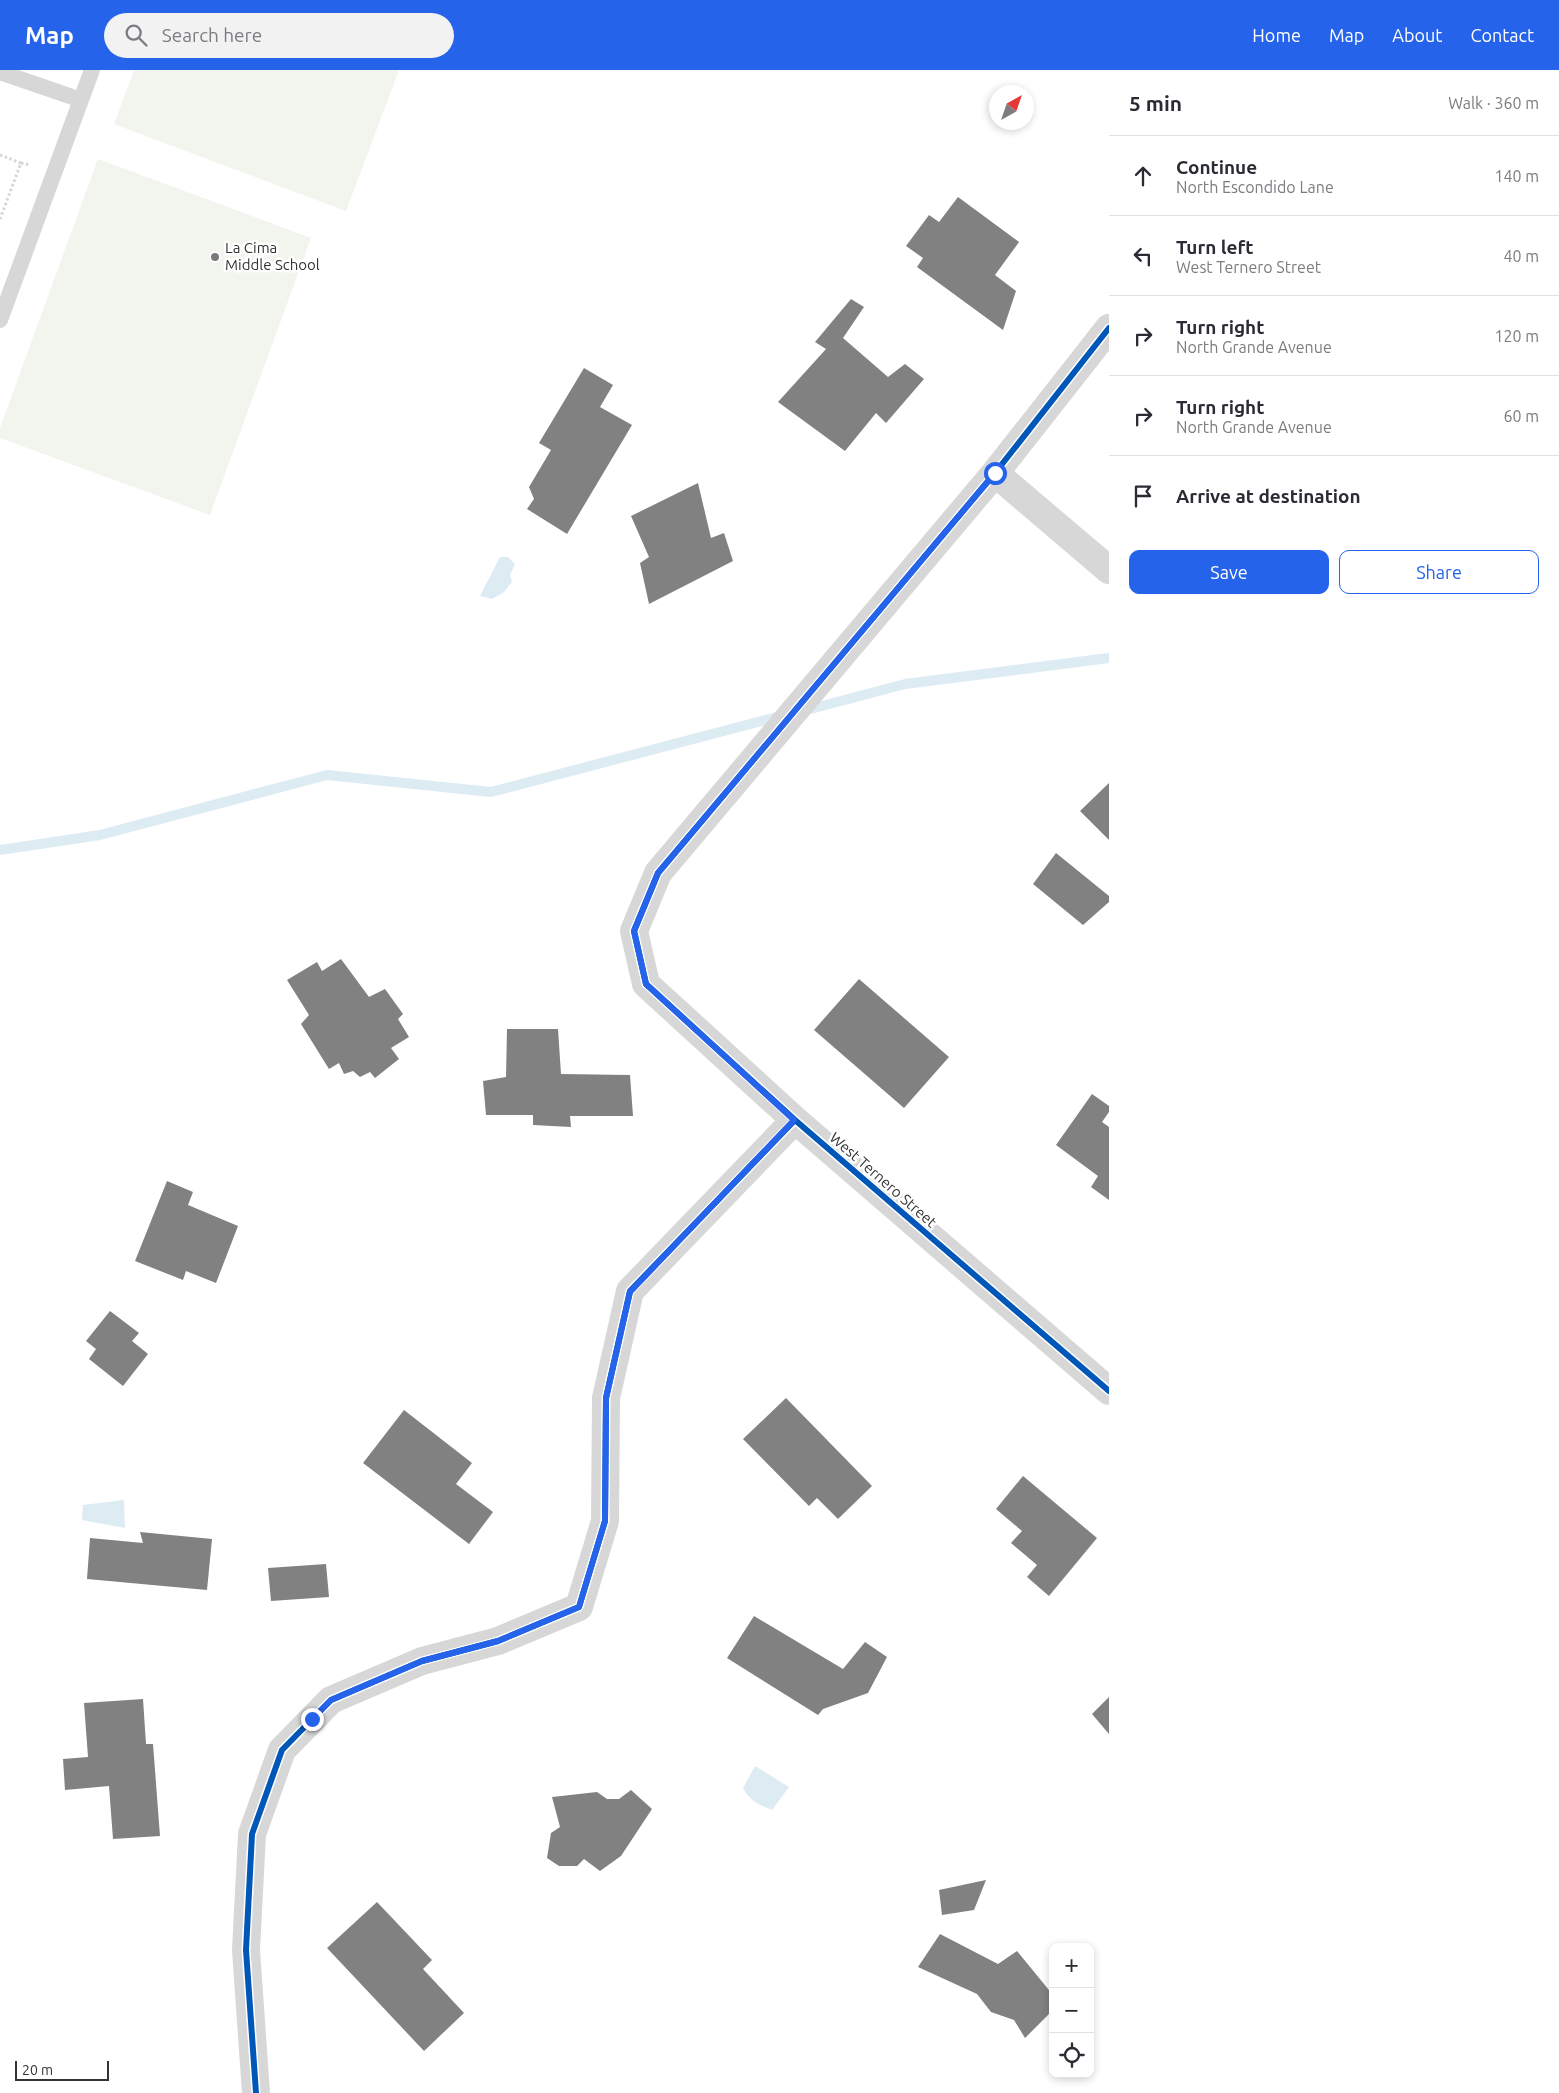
<!DOCTYPE html>
<html lang="en">
<head>
<meta charset="utf-8">
<style>
	:root { --surface:#fff; --page:#f2f2f3; --text:#2b2b33; --muted:#7c7c81; --line:#e1e1e2; --accent:#2563eb }
	body { margin:0; font-family:Ubuntu,sans-serif; background:var(--page); color:var(--text) }
	.controls { position:absolute; right:15px; bottom:15px; display:grid; overflow:hidden; border-radius:10px; box-shadow:0 2px 8px #0003 }
	.controls button { width:45px; height:45px; display:grid; place-items:center; padding:0; border:0; border-bottom:1px solid var(--line); background:var(--surface); color:var(--text); font:25px sans-serif }
	.compass { position:absolute; left:989px; top:15px; width:45px; height:45px; border-radius:50%; background:var(--surface); box-shadow:0 2px 8px #0003; rotate:40deg }
	.scale { position:absolute; left:15px; bottom:12px; width:94px; box-sizing:border-box; padding-left:5px; border:2px solid #333; border-top:0; font-size:14px; line-height:18px; white-space:nowrap; color:#333; -webkit-text-stroke:4px #fff; paint-order:stroke }
	.stop { position:absolute; width:15px; height:15px; margin:-11px; border:4px solid #2563eb; border-radius:50%; background:#fff }
	.stop.end { background:#2563eb; border-color:#fff; box-shadow:0 1px 5px #0008 }
	.list { margin:0; padding:0; list-style:none }
	h2 { display:flex; justify-content:space-between; align-items:center; height:65px; margin:0; padding:0 20px; font-size:21px }
	h2 small { font-size:16px; font-weight:400; color:var(--muted) }
	.list li { display:grid; grid-template-columns:32px 1fr auto; gap:15px; align-items:center; box-sizing:border-box; height:80px; padding:0 20px; border-top:1px solid var(--line) }
	.list b { display:block; font-size:19px; white-space:nowrap }
	.list p { margin:0; font-size:16px; white-space:nowrap; color:var(--muted) }
	.list em { font-size:16px; font-style:normal; color:var(--muted) }
	.actions { display:flex; gap:10px; padding:15px 20px }
	.actions a { flex:1; padding:11px 0; border:1px solid var(--accent); border-radius:10px; text-align:center; font-size:18px; color:var(--accent) }
	.actions .main { background:var(--accent); color:#fff }
	.icon { flex:none; width:28px; height:28px; fill:none; stroke:currentColor; stroke-width:2; stroke-linecap:round; stroke-linejoin:round }
	.map { position:relative; flex:none; width:1109px; height:2023px; overflow:hidden }
	header { display:flex; align-items:center; gap:30px; box-sizing:border-box; height:70px; padding:0 25px; background:var(--accent); color:#fff }
	header strong { font-size:24px }
	nav { display:flex; gap:28px; margin-inline-start:auto; font-size:18px }
	.search { width:350px; height:45px; background:var(--page); display:flex; align-items:center; gap:12px; box-sizing:border-box; padding:0 18px; border-radius:28px; color:var(--muted); font-size:19px }
	main { display:flex }
	aside { flex:1; background:var(--surface) }
	.map>svg:first-child { display:block }
</style>
</head>
<body>
<header>
<strong>Map</strong>
<div class="search"><svg class="icon" aria-label="search" viewBox="0 0 24 24"><circle cx="10" cy="10" r="6"/><path d="M15 15l6 6"/></svg>Search here</div>
<nav><a>Home</a><a>Map</a><a>About</a><a>Contact</a></nav>
</header>
<main>
<div class="map">
<svg width="1109" height="2023" viewBox="0 0 1109 2023">
	<rect width="100%" height="100%" fill="#fff"/>
	<path fill="#f1f5ed" d="M134,0H399L346,141L114,54Z
		M98,89L311,168L210,445L0,368V358Z"/>
	<path fill="#ddebf3" d="M500,487H508L515,494L510,505L512,512L504,522L492,529L480,526Z
		M124,1430L125,1458L82,1450L83,1435Z
		M755,1696L789,1717L772,1740C759,1735 750,1731 743,1718Z"/>
	<g fill="none" stroke-linecap="round" stroke-linejoin="round">
		<path stroke="#ddebf3" stroke-width="10" d="M803,641L905,614L1109,588
			M0,780L100,765L327,705L491,722L781,646"/>
	</g>
	<path fill="#818181" d="M958,127L1019,172L995,205L1016,221L1003,260L917,197L923,188L906,176L929,145L939,152Z
		M851,229L864,237L843,268L888,307L905,294L924,309L886,353L876,343L845,381L778,332L826,279L815,272Z
		M584,298L613,315L600,337L632,355L567,464L527,439L534,429L529,417L551,380L539,373Z
		M698,413L711,468L724,463L733,491L649,534L640,493L649,487L631,446Z
		M1109,713V770L1080,741Z
		M1056,783L1109,826V832L1083,855L1033,814Z
		M341,889L369,927L385,919L403,944L398,949L409,967L391,978L399,989L375,1008L370,1002L360,1007L353,1001L344,1004L339,993L329,999L301,954L309,945L287,910L317,892L322,901Z
		M859,909L949,987L904,1038L814,960Z
		M507,959H558L561,1004L630,1005L633,1046H570L571,1057L533,1055V1045H486L483,1011L506,1007Z
		M1092,1024L1109,1036V1042L1102,1052L1109,1057V1130L1091,1117L1098,1106L1056,1075Z
		M167,1111L193,1122L188,1135L238,1156L216,1213L186,1201L183,1210L135,1191Z
		M110,1241L139,1263L132,1271L148,1284L123,1316L89,1289L96,1279L86,1271Z
		M786,1328L872,1416L838,1449L817,1428L809,1436L743,1369Z
		M404,1340L472,1393L456,1414L493,1442L469,1474L363,1393Z
		M1023,1406L1097,1468L1049,1526L1027,1507L1037,1495L1011,1473L1022,1461L996,1439Z
		M140,1462L212,1469L207,1520L87,1509L90,1468L143,1473Z
		M326,1494L329,1527L271,1531L268,1498Z
		M754,1546L843,1599L865,1572L887,1587L868,1623L823,1639L818,1645L727,1588Z
		M1109,1627V1664L1092,1644Z
		M143,1629L146,1674H153L160,1766L113,1769L109,1716L65,1720L63,1689L88,1687L84,1633Z
		M631,1720L652,1739L621,1786L600,1801L584,1789L577,1796H559L547,1788L551,1763L560,1757L552,1727L597,1722L607,1729H619Z
		M986,1810L974,1840L942,1845L939,1820Z
		M377,1832L432,1890L423,1899L464,1943L424,1981L327,1878Z
		M940,1864L998,1894L1017,1881L1053,1925V1940L1025,1968L1014,1950L991,1942L977,1924L918,1897Z"/>
	<g fill="none" stroke-linecap="round" stroke-linejoin="round">
		<path stroke="#d6d6d6" stroke-width="3" stroke-dasharray="2.5 2.5" stroke-linecap="butt" d="M0,85L21,93L0,149
			M21,93L30,95"/>
		<path stroke="#d7d7d7" stroke-width="16" d="M0,2L81,30
			M0,250L92,0"/>
		<path stroke="#d7d7d7" stroke-width="28" d="M1109,258L995,403L658,803L634,861L646,914L795,1050L1109,1321
			M995,403L1109,500
			M256,2023L246,1880L252,1764L282,1680L331,1630L422,1591L498,1571L579,1537L605,1451L606,1328L630,1221L795,1050"/>
		<g stroke="#fff" stroke-width="9">
			<path id="cycleway" d="M1109,258L995,403L658,803L634,861L646,914L795,1050L1109,1321
				M256,2023L246,1880L252,1764L282,1680L331,1630L422,1591L498,1571L579,1537L605,1451L606,1328L630,1221L795,1050"/>
		</g>
		<use href="#cycleway" stroke="#0057b8" stroke-width="6"/>
	</g>
	<g fill="none" stroke-linecap="round" stroke-linejoin="round">
		<path stroke="#2563eb" stroke-width="6" d="M312,1649L331,1630L422,1591L498,1571L579,1537L605,1451L606,1328L630,1222L794,1050L646,914L634,861L658,803L995,403"/>
	</g>
	<circle fill="#7a7a7a" stroke="#fff" stroke-width="2" cx="215" cy="187" r="5"/>
	<g text-anchor="middle" stroke-width="5" stroke-linejoin="round" paint-order="stroke">
		<g font-size="15" fill="#333" stroke="#fff" text-anchor="start">
			<text x="225" y="183">La Cima<tspan x="225" dy="17">Middle School</tspan></text>
		</g>
		<g font-size="15" fill="#333" stroke="#fff">
			<text transform="translate(883 1110) rotate(41)" y="5">West Ternero Street</text>
		</g>
	</g>
</svg>
<div class="controls">
<button>+</button>
<button>−</button>
<button><svg class="icon" aria-label="locate" viewBox="0 0 24 24"><circle cx="12" cy="12" r="6"/><path d="M12 2v4M12 18v4M2 12h4M18 12h4"/></svg></button>
</div>
<svg class="compass" viewBox="-18 -18 36 36"><path d="M0-13l5 13h-10z" fill="#e53935"/><path d="M0 13l5-13h-10z" fill="#7c7c81"/></svg>
<div class="scale">20 m</div>
<div class="stop" style="left:995px;top:403px"></div>
<div class="stop end" style="left:312px;top:1649px"></div>
</div>
<aside>
<h2>5 min<small>Walk · 360 m</small></h2>
<ul class="list">
<li><svg class="icon" aria-label="ahead" viewBox="0 0 24 24"><path d="M12 20V5M6 11l6-6 6 6"/></svg><div><b>Continue</b><p>North Escondido Lane</p></div><em>140 m</em></li>
<li><svg class="icon" aria-label="left" viewBox="0 0 24 24"><path d="M17 20v-9H6M10 6l-5 5 5 5"/></svg><div><b>Turn left</b><p>West Ternero Street</p></div><em>40 m</em></li>
<li><svg class="icon" aria-label="right" viewBox="0 0 24 24"><path d="M7 20v-9h11M14 6l5 5-5 5"/></svg><div><b>Turn right</b><p>North Grande Avenue</p></div><em>120 m</em></li>
<li><svg class="icon" aria-label="right" viewBox="0 0 24 24"><path d="M7 20v-9h11M14 6l5 5-5 5"/></svg><div><b>Turn right</b><p>North Grande Avenue</p></div><em>60 m</em></li>
<li><svg class="icon" aria-label="arrive" viewBox="0 0 24 24"><path d="M6 21V4h12l-3 4 3 4H6"/></svg><div><b>Arrive at destination</b></div></li>
</ul>
<div class="actions"><a class="main">Save</a><a>Share</a></div>
</aside>
</main>
</body>
</html>
